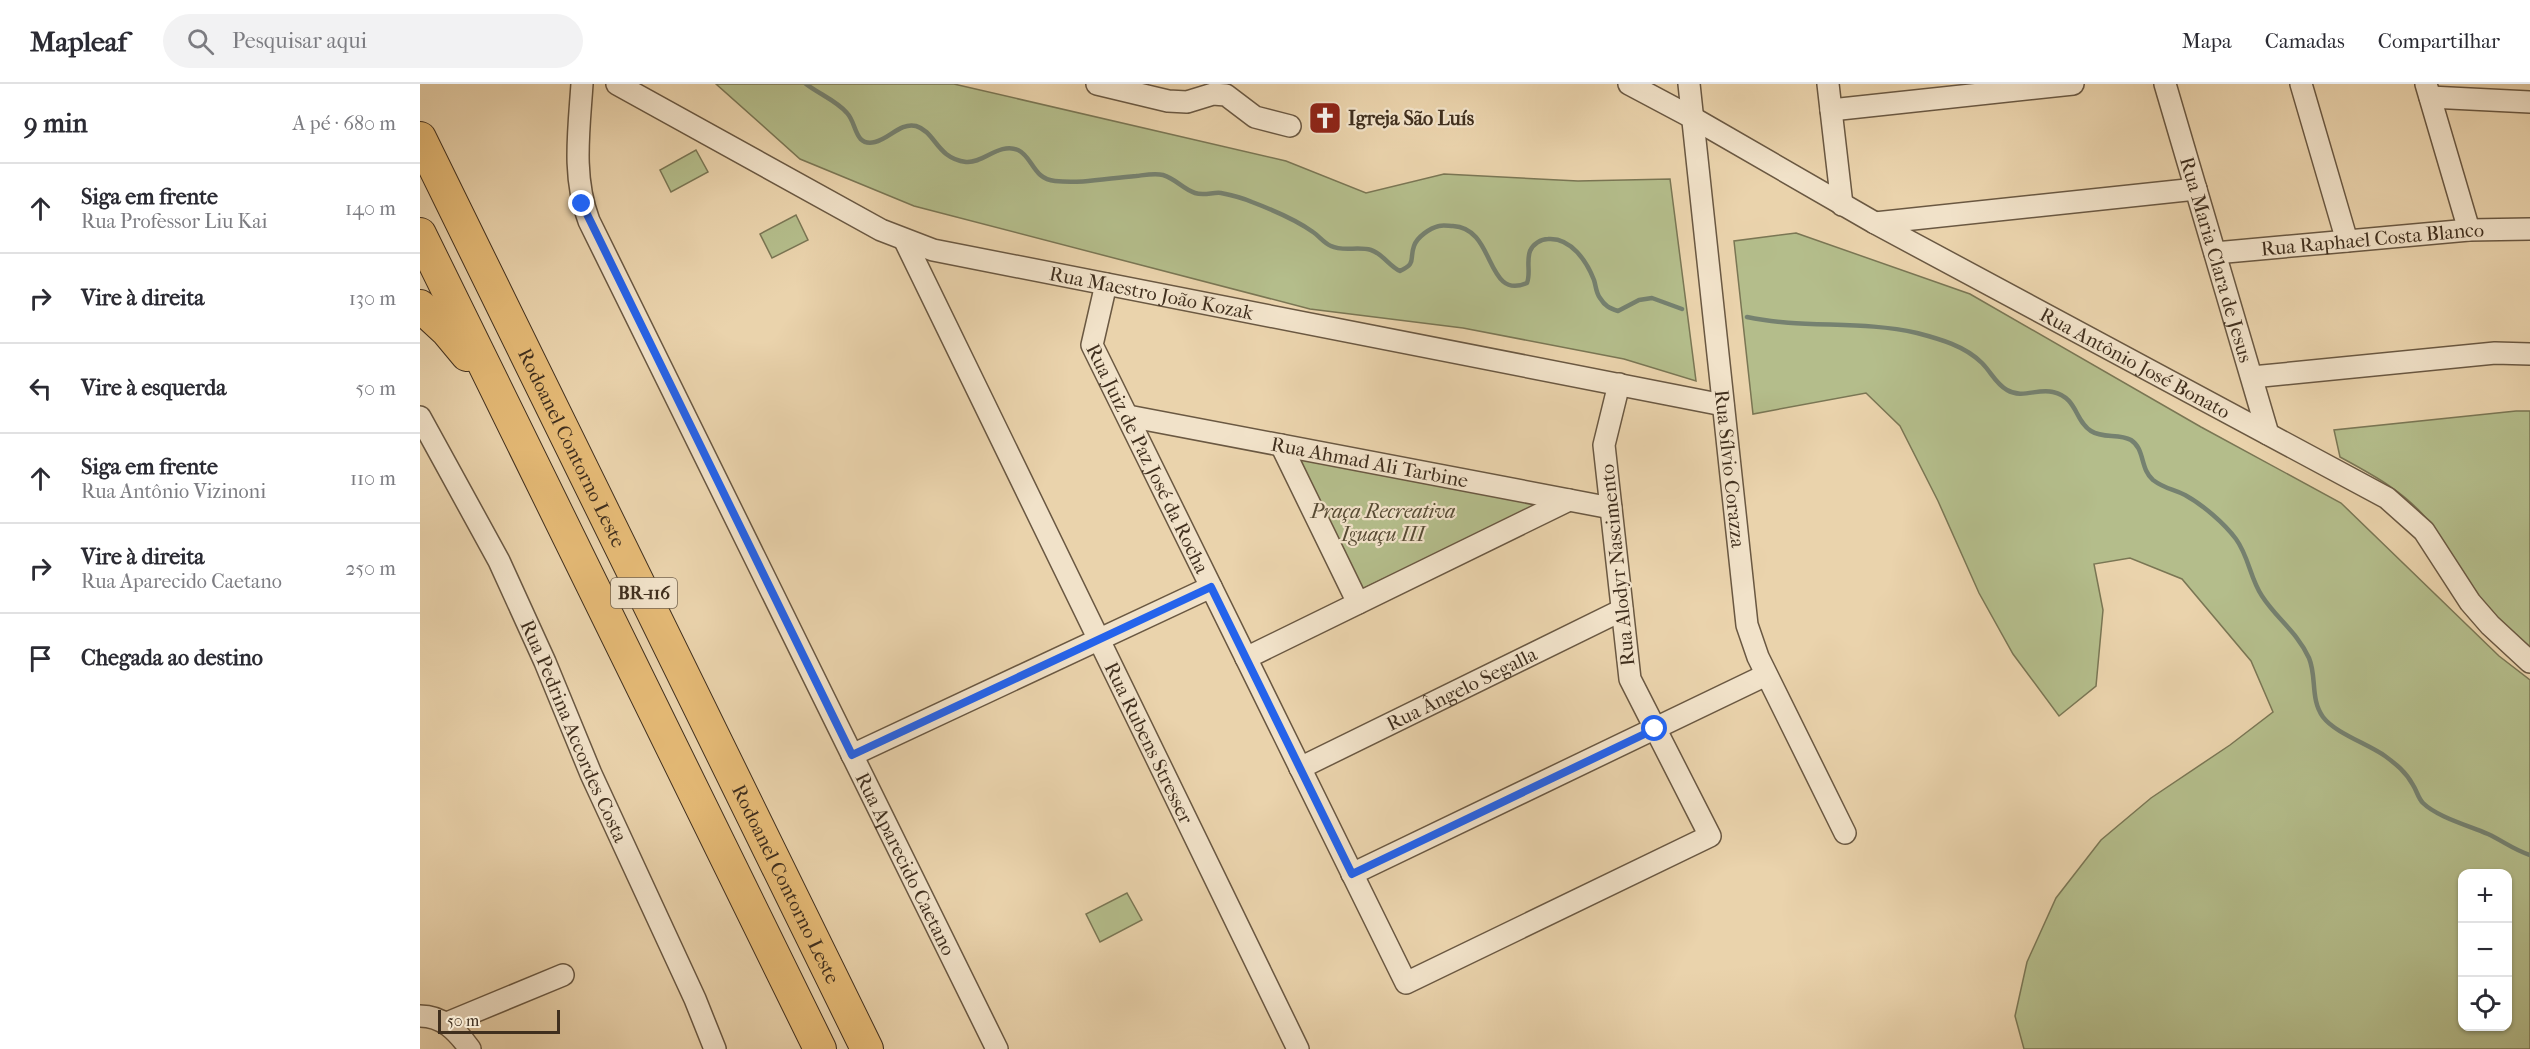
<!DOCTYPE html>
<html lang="pt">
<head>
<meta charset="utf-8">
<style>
	:root { --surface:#fff; --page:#f2f2f3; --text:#2b2b33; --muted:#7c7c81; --line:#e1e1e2 }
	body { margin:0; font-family:"IM FELL French Canon",serif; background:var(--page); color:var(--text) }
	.controls { position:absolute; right:18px; bottom:18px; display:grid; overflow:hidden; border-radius:12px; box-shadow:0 2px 4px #0004 }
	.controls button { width:54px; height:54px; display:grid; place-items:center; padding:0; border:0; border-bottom:2px solid var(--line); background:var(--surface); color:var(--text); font:30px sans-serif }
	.scale { position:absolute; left:18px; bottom:15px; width:122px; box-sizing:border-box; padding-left:6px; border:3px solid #402f1e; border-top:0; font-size:16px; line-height:21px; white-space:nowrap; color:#402f1e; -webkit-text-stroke:4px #f1e2c9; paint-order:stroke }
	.stop { position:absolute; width:18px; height:18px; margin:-14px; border:4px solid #2563eb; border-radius:50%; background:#fff }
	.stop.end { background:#2563eb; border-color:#fff; box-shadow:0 2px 6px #0008 }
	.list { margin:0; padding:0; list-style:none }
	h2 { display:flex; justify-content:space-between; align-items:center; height:78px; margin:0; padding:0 24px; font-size:26px }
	h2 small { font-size:20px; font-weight:400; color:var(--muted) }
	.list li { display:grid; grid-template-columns:39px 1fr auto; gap:18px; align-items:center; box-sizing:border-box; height:90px; padding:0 24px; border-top:2px solid var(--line) }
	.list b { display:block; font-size:22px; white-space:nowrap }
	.list p { margin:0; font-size:20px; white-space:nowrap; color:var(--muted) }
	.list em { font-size:20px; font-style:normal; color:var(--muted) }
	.icon { flex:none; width:33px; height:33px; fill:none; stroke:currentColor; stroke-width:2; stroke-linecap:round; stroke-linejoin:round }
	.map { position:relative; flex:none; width:2110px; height:965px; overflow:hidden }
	header { display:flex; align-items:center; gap:36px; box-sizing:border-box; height:84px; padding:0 30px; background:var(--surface); border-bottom:2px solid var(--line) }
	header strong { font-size:28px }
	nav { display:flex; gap:33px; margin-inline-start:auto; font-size:21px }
	.search { width:420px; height:54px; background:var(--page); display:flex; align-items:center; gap:15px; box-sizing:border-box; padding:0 21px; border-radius:33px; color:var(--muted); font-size:22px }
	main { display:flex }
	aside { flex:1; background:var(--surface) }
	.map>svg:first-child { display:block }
</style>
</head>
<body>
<header>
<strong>Mapleaf</strong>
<div class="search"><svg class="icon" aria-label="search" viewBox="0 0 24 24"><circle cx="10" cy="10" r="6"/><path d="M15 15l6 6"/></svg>Pesquisar aqui</div>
<nav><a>Mapa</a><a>Camadas</a><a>Compartilhar</a></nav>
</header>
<main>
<aside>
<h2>9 min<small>A pé · 680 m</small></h2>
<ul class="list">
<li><svg class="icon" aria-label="ahead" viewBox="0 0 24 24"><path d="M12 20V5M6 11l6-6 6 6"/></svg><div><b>Siga em frente</b><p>Rua Professor Liu Kai</p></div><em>140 m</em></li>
<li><svg class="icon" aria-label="right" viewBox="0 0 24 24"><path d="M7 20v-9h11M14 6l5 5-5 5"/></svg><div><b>Vire à direita</b></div><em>130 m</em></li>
<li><svg class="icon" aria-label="left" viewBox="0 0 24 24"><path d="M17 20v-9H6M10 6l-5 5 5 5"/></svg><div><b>Vire à esquerda</b></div><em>50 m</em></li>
<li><svg class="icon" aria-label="ahead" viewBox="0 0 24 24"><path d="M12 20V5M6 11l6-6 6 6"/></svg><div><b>Siga em frente</b><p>Rua Antônio Vizinoni</p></div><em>110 m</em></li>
<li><svg class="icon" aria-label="right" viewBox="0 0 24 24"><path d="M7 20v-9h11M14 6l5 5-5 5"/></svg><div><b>Vire à direita</b><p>Rua Aparecido Caetano</p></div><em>250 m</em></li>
<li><svg class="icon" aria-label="arrive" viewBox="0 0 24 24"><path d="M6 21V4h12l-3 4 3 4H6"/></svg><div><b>Chegada ao destino</b></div></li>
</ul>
</aside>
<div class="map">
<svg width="2110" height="965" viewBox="0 0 2110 965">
	<rect width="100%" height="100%" fill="#ead3ac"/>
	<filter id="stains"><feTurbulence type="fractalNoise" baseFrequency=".00333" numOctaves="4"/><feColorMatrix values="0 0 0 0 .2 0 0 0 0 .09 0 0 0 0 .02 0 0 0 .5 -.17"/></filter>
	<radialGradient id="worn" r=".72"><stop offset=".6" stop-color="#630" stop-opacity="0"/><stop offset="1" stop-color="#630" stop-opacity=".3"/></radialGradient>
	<path fill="#b4bd8b" stroke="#7a7654" stroke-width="1.5" fill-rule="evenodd" d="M296,0H534L866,77L946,109L1024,90L1158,97L1250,95L1276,297L1204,275L1043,244L890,225L494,122L380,75Z
		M276,66L288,88L251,108L240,86Z
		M376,131L388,156L352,174L340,150Z
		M1376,149L1550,210L1781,343L1921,419L2079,572L2110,596V965H1604L1595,932L1607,878L1636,814L1681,756L1731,714L1810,661L1853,628L1831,577L1762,495L1710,474L1674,480L1683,526L1676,602L1639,632L1593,570L1559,509L1518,417L1480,342L1446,309L1333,330L1314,157ZM2042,790H2088V942H2042Z
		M2096,327H2110V567C2094,551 2076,536 2061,518C2039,492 2029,459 2006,434C1982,406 1951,390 1920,373L1914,346Z
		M879,374L1123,419L942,505Z
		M707,809L722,836L680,858L666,830Z"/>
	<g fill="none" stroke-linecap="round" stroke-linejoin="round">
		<path stroke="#758170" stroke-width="4.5" d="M386,0C399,10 417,17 427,29C437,39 434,63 455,58C469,55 481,38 496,42C516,48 516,74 546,78C563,80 579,58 598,66C613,73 613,95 635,97C662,100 689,94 716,92C725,91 735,89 743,91C756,95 763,105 775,109C784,112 793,108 801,109C811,111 823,114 832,118C853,126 875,135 893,148C899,152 904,159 911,162C923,168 938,162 951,166C963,170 969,182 980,187C997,179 989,176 994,162C997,153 1010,144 1019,142C1023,141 1029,142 1033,142C1076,144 1065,217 1107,199C1111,189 1106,178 1110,167C1113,160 1121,155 1128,155C1151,153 1167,178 1174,196C1176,202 1176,209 1180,214C1185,222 1189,224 1198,227L1219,216L1232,214L1262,225
			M1327,233C1383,245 1441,236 1497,249C1520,255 1545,262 1562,279C1571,288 1576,300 1587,306C1602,315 1618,304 1633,308C1658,314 1654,336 1671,347C1683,355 1699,349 1711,356C1725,365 1720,385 1733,396C1745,405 1753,405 1765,411C1783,421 1804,439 1816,455C1829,473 1830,494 1842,512C1856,534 1878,549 1889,574C1897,593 1890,615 1903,633C1915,649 1948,660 1965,672C1976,680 1986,688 1993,701C1997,707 1998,714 2003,719C2017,733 2050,742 2068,750C2083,757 2094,766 2110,771"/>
		<g stroke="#6a5842" stroke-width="24">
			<g id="minor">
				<path id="s1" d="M162,0C159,46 152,93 169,137L577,965"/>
				<path id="s2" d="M197,0L461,146L513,166L1303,321"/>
				<path d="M677,0L748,17L767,18L793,10L806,11L835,33L870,42"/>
				<path id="s3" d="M1209,0L1273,34L1455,139L1967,414L2004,447L2050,518L2070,541L2110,578"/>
				<path id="s4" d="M1269,0L1327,541L1338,573L1425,749"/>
				<path d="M1408,0L1422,121"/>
				<path id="s5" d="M1745,0L1848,350"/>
				<path d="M1881,0L1927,157"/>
				<path d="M2006,0L2049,146"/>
				<path d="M2010,13L2110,18"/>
				<path d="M1411,26L1653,0"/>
				<path d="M1455,139L1776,105"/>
				<path id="s6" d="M485,157L878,965"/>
				<path id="s7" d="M1795,169L2049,146L2110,145"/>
				<path id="s8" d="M686,200L672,261L986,899L1290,752L1210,595L1184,361L1199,300"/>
				<path d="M1832,293L2075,269L2110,270"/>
				<path id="s9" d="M708,332L1191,424"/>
				<path id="s10" d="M0,333L79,477L125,578L171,690L275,915L295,965"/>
				<path d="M861,361L938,519"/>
				<path d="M826,574L1149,416"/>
				<path d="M432,671L791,503"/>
				<path id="s11" d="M880,684L1202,526"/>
				<path d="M932,790L1346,591"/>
				<path d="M0,932C23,932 37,947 50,965"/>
				<path d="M27,939L143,891"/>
			</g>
		</g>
		<g stroke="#402f1e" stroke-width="34">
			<g id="highway">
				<path id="s12" d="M0,54L447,965"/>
				<path d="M0,150L400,965"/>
				<path d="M0,222L27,247L47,271"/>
			</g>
		</g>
		<use href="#minor" stroke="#f1e2c9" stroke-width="21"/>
		<use href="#highway" stroke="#e5ba76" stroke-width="32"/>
	</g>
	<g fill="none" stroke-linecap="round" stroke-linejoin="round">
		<path stroke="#2563eb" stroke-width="8" d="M162,120L432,671L791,503L932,790L1235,645"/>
	</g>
	<defs>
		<g id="church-square" transform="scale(1.725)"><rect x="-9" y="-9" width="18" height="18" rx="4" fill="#8f2418" stroke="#f1e2c9"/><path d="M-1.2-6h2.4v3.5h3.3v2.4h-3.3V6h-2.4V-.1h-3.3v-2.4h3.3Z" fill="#fff"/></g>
	</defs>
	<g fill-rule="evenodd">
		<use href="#church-square" x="905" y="34"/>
	</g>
	<g text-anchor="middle" stroke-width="4.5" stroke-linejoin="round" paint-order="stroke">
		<rect fill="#f1e2c9" stroke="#756551" stroke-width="1.5" x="191" y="494" width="66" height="30" rx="4.5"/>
		<g font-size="18" font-weight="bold" fill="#402f1e">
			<text x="224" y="515">BR-116</text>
		</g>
		<g font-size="20" font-weight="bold" fill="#402f1e" stroke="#f1e2c9" text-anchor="start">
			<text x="928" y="41">Igreja São Luís</text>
		</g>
		<g font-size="20" fill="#402f1e" stroke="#f1e2c9">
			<text dy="7" stroke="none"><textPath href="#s7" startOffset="158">Rua Raphael Costa Blanco</textPath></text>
			<text dy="7" stroke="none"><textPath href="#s5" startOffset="183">Rua Maria Clara de Jesus</textPath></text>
			<text dy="7" stroke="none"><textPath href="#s2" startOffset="580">Rua Maestro João Kozak</textPath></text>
			<text dy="7" stroke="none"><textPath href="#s3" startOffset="578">Rua Antônio José Bonato</textPath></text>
			<text dy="7" stroke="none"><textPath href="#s12" startOffset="345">Rodoanel Contorno Leste</textPath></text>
			<text dy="7" stroke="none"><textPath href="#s8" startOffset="189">Rua Juiz de Paz José da Rocha</textPath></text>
			<text dy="7" stroke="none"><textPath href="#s9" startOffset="246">Rua Ahmad Ali Tarbine</textPath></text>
			<text dy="7" stroke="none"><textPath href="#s4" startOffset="387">Rua Sílvio Corazza</textPath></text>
			<text transform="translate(1197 481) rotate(-96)" y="7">Rua Alodyr Nascimento</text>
			<text dy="7" stroke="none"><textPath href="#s11" startOffset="180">Rua Ângelo Segalla</textPath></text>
			<text dy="7" stroke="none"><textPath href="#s10" startOffset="350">Rua Pedrina Accordes Costa</textPath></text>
			<text dy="7" stroke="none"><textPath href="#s6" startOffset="558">Rua Rubens Stresser</textPath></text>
			<text dy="7" stroke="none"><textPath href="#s1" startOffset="855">Rua Aparecido Caetano</textPath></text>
			<text dy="7" stroke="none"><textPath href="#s12" startOffset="831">Rodoanel Contorno Leste</textPath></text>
		</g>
		<g font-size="20" font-style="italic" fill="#574b34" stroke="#f1e2c9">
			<text x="963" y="434">Praça Recreativa<tspan x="963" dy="23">Iguaçu III</tspan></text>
		</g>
	</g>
	<rect width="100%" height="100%" filter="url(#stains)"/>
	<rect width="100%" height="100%" fill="url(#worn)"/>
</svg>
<div class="controls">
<button>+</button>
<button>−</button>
<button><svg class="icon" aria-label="locate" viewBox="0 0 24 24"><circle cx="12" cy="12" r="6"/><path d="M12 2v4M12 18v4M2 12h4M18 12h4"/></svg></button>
</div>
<div class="scale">50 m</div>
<div class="stop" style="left:1235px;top:645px"></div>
<div class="stop end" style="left:162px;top:120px"></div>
</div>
</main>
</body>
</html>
